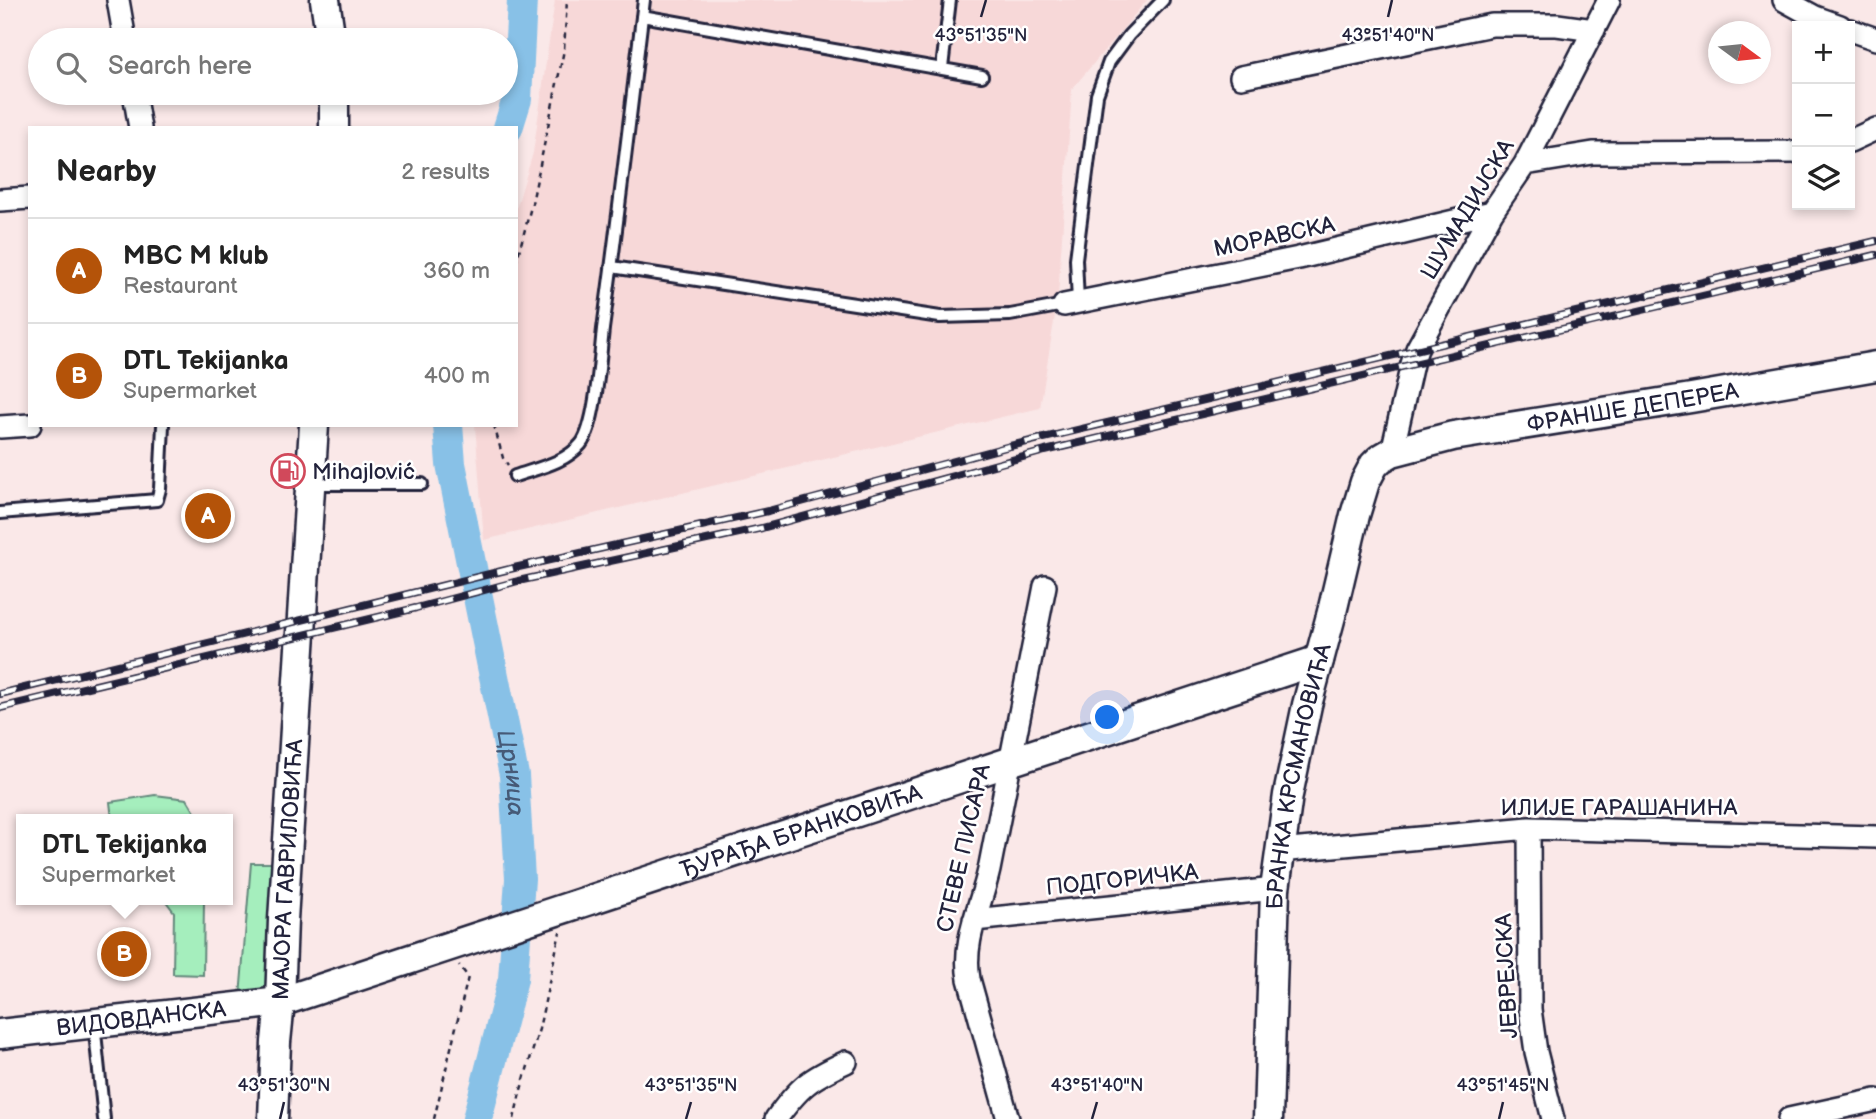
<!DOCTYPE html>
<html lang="en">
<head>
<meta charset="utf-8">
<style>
	:root { --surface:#fff; --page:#f2f2f2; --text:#222; --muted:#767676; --line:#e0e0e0; --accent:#b45309 }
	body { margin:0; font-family:"Balsamiq Sans",sans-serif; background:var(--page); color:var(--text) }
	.controls { position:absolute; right:21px; top:21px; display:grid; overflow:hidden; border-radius:0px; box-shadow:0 4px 10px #0003 }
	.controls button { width:63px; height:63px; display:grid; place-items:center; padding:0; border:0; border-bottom:2px solid var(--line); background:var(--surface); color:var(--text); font:35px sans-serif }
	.compass { position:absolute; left:1708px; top:21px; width:63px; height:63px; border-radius:50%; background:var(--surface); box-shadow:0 4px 10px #0003; rotate:105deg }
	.you { position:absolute; left:1108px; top:718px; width:24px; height:24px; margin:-18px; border:5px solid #fff; border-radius:50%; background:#1a73e8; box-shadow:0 0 0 10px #1a73e833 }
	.badge { display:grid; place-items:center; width:46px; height:46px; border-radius:50%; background:var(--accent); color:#fff; font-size:23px; font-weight:700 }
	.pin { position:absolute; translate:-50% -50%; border:4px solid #fff; box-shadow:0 2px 7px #0006 }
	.popup { position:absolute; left:16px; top:814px; width:217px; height:91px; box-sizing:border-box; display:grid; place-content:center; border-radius:0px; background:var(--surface); filter:drop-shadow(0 2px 5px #0005); font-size:23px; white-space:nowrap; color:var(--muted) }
	.popup b { font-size:26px; color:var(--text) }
	.popup::after { content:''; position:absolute; left:50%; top:100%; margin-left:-14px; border:14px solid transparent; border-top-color:var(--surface) }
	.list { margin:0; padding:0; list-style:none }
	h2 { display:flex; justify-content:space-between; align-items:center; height:91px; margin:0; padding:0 28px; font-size:30px }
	h2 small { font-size:23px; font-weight:400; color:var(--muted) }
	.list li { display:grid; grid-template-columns:46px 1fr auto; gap:21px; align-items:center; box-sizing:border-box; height:105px; padding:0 28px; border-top:2px solid var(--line) }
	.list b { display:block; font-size:26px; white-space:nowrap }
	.list p { margin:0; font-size:23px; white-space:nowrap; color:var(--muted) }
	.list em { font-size:23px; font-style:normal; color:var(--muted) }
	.icon { flex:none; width:38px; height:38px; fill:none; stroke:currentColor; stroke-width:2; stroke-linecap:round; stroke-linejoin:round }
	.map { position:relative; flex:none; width:1876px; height:1119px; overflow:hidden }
	.search { position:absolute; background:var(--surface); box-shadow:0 4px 10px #0003; left:28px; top:28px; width:490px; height:77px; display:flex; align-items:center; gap:18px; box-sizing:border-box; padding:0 24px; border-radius:38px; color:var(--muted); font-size:26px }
	.panel { position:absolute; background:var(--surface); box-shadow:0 4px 10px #0003; left:28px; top:126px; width:490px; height:301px; border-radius:0px }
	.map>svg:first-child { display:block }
</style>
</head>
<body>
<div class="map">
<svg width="1876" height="1119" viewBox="0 0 1876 1119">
	<rect width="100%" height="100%" fill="#fae8e8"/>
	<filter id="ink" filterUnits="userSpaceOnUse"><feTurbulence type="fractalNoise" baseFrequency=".0143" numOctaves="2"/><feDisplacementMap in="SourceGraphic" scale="14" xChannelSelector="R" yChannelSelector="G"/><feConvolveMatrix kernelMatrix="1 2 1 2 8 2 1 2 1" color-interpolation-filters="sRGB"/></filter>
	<g filter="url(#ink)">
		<path fill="#f7d8d8" d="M555,0H1147L1072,89L1058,297L1040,408L484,540L475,425H516V209L533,153Z"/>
		<path fill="#a5eebd" stroke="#64887c" stroke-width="2" d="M155,795L187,799L199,819H112L110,802Z
			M251,863H278L273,993L240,997Z
			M165,900H204L203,975L173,974L174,912Z"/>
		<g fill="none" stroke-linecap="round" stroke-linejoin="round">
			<g stroke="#88c1e7" stroke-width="30">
				<path d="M508,128L517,99L522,0"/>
				<path id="s1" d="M448,425L451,464L514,775L520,879L513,979L477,1119"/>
			</g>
			<g stroke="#22223b" stroke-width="16">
				<path id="lane" d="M642,16L982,76
					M942,68L950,0
					M612,267L940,317L1010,315L1064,305
					M1078,302L1076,259L1097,95L1109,62L1129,35L1163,0
					M515,476C538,468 565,463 581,444C596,425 600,356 603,329C618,220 631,110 644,0
					M311,484H422
					M0,513L157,500L160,489L163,425
					M94,1023L104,1119"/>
			</g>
			<g stroke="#22223b" stroke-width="26">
				<path id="street" d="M118,0L125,40
					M1784,0L1815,17L1840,26
					M1850,30L1876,39
					M1241,77L1492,25H1557L1594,30
					M134,93L140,128
					M1850,141L1876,129
					M1525,164L1593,153L1797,152
					M0,200L30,198
					M1064,305L1299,258L1492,212
					M0,427L30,425
					M1392,452L1412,364L1417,349L1492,212L1525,164L1609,0
					M1529,828L1530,1009L1536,1052L1553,1119
					M1279,851L1529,828L1876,837
					M974,920L1275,889
					M776,1119C800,1086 809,1079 846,1062
					M1008,1119L969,979C962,941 981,906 989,870C1008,775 1026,681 1045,586
					M1789,1119L1876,1100"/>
			</g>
			<g stroke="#22223b" stroke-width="33">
				<g id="secondary">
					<path d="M325,0L331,40"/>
					<path d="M334,128V93"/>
					<path id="s2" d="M0,1034L280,1002L1319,660"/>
					<path id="s3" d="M273,1119L276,1042L280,1002L283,920L314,425"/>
					<path id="s4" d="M1268,1119L1275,889L1288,795L1307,705L1332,612L1355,515L1365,482L1374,465L1380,459L1392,452L1453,436L1691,398L1876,366"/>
				</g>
			</g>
			<path stroke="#22223b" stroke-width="2.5" stroke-dasharray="5 5" stroke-linecap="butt" d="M516,263L532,203L564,50L567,0
				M494,425L503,458L508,465
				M434,1119L468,977L459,965
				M514,1119L520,1093L539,1029L560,932"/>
			<use href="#lane" stroke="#fff" stroke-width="10"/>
			<use href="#street" stroke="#fff" stroke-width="21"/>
			<use href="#secondary" stroke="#fff" stroke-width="28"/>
			<g stroke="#22223b" stroke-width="8">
				<path id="rail" d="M0,694L514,568L768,511L1010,446L1876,241
					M0,708L416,608L518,581L762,528L1045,451L1876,255"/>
			</g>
			<use href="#rail" stroke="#fff" stroke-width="5" stroke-dasharray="16" stroke-linecap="butt"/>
		</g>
	</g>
	<path fill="none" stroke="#22223b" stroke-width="2.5" d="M981,17L986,0M1388,17L1392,0M280,1119L284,1102M686,1119L691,1102M1092,1119L1097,1102M1499,1119L1503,1102"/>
	<defs>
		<g id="fuel-ring" transform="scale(1.75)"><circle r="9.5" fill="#fff" stroke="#d1495b" stroke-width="1.5"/><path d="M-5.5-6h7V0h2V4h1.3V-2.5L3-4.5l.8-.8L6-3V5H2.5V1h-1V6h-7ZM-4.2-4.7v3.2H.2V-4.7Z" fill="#d1495b"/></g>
	</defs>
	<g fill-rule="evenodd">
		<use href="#fuel-ring" x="288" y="471"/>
	</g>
	<g text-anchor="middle" stroke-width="5" stroke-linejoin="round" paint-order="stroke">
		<g font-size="23" fill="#22223b" stroke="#fff">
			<text transform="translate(1467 209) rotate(-59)" y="8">ШУМАДИЈСКА</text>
			<text transform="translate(1274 236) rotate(-12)" y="8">МОРАВСКА</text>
			<text dy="8" stroke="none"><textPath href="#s4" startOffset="934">ФРАНШЕ ДЕПЕРЕА</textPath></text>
			<text dy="8" stroke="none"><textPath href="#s4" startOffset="345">БРАНКА КРСМАНОВИЋА</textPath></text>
			<text x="1619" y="815">ИЛИЈЕ ГАРАШАНИНА</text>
			<text dy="8" stroke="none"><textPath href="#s2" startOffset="830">ЂУРАЂА БРАНКОВИЋА</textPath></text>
			<text transform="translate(963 848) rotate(-77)" y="8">СТЕВЕ ПИСАРА</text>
			<text dy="8" stroke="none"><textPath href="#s3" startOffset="250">МАЈОРА ГАВРИЛОВИЋА</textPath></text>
			<text transform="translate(1122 879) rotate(-6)" y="8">ПОДГОРИЧКА</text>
			<text transform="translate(1506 976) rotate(-93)" y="8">ЈЕВРЕЈСКА</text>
			<text dy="8" stroke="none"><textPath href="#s2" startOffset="142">ВИДОВДАНСКА</textPath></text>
		</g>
		<g font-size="23" fill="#22223b" stroke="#fff" text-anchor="start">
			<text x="312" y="479">Mihajlović</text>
		</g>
		<g font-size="24" font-style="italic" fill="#465a77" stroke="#fff">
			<text dy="8" stroke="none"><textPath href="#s1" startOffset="354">Црница</textPath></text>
		</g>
	</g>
	<g font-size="18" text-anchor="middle" fill="#22223b" stroke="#fff" stroke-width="5" stroke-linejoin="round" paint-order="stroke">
		<text x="981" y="41">43°51'35"N</text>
		<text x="1388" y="41">43°51'40"N</text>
		<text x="284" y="1091">43°51'30"N</text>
		<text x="691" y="1091">43°51'35"N</text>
		<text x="1097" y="1091">43°51'40"N</text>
		<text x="1503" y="1091">43°51'45"N</text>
	</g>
</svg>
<div class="controls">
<button>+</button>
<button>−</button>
<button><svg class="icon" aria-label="layers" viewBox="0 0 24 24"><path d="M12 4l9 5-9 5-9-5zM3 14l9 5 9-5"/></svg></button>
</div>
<svg class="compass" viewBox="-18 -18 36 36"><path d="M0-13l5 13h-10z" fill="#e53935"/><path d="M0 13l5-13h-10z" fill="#767676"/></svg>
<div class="you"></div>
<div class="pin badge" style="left:208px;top:516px">A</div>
<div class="pin badge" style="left:124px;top:954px">B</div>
<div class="popup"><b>DTL Tekijanka</b>Supermarket</div>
<div class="search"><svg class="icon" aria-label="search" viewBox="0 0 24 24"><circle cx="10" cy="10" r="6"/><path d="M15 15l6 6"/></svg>Search here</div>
<section class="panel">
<h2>Nearby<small>2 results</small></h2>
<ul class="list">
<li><span class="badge">A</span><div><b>MBC M klub</b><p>Restaurant</p></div><em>360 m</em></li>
<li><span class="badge">B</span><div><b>DTL Tekijanka</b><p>Supermarket</p></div><em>400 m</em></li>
</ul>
</section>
</div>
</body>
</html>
